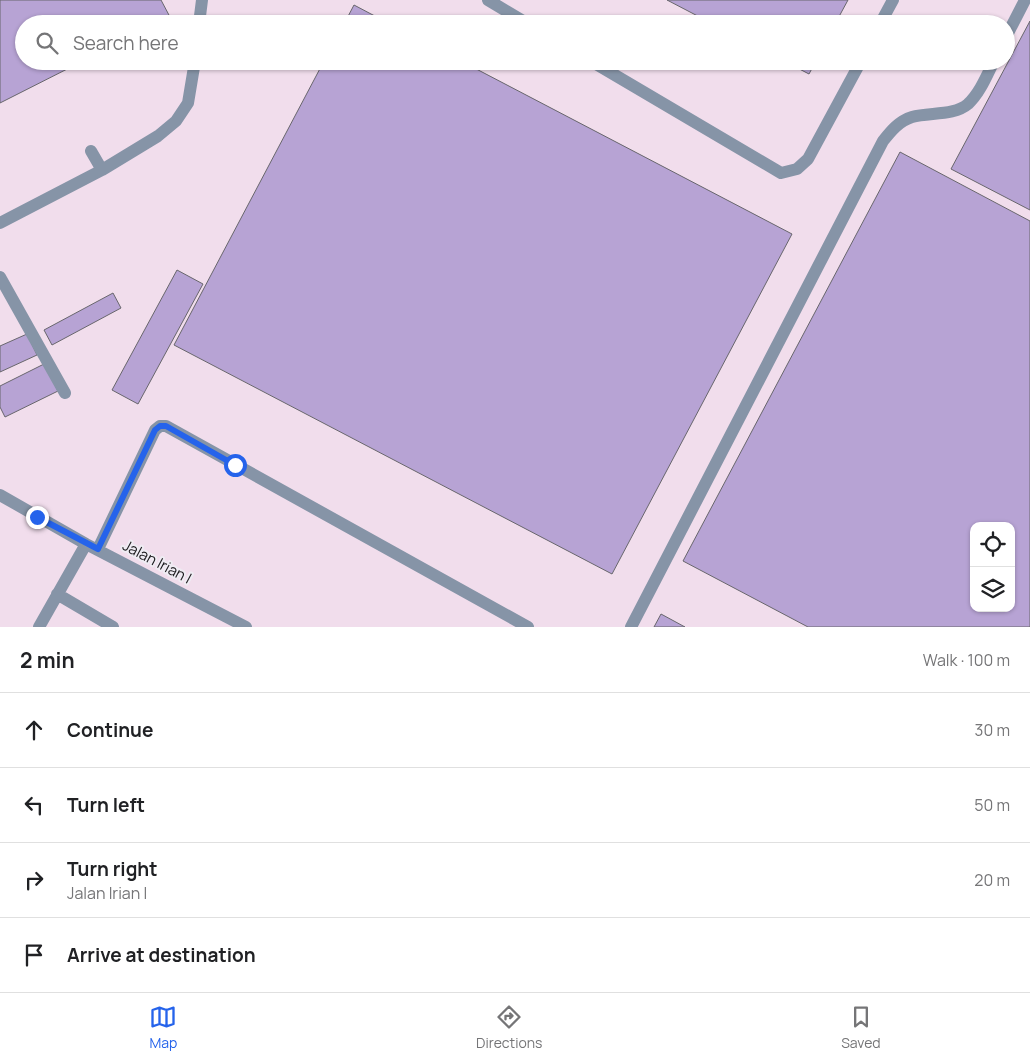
<!DOCTYPE html>
<html lang="en">
<head>
<meta charset="utf-8">
<style>
	:root { --surface:#fff; --page:#f6f6f6; --text:#202124; --muted:#757577; --line:#e0e0e0; --accent:#2563eb }
	body { margin:0; font-family:Manrope,sans-serif; background:var(--page); color:var(--text) }
	.controls { position:absolute; right:15px; bottom:15px; display:grid; overflow:hidden; border-radius:10px; box-shadow:0 1px 4px #0004 }
	.controls button { width:45px; height:45px; display:grid; place-items:center; padding:0; border:0; border-bottom:1px solid var(--line); background:var(--surface); color:var(--text); font:25px sans-serif }
	.stop { position:absolute; width:15px; height:15px; margin:-11px; border:4px solid #2563eb; border-radius:50%; background:#fff }
	.stop.end { background:#2563eb; border-color:#fff; box-shadow:0 1px 5px #0008 }
	.list { margin:0; padding:0; list-style:none }
	h2 { display:flex; justify-content:space-between; align-items:center; height:65px; margin:0; padding:0 20px; font-size:21px }
	h2 small { font-size:16px; font-weight:400; color:var(--muted) }
	.list li { display:grid; grid-template-columns:32px 1fr auto; gap:15px; align-items:center; box-sizing:border-box; height:75px; padding:0 20px; border-top:1px solid var(--line) }
	.list b { display:block; font-size:19px; white-space:nowrap }
	.list p { margin:0; font-size:16px; white-space:nowrap; color:var(--muted) }
	.list em { font-size:16px; font-style:normal; color:var(--muted) }
	.icon { flex:none; width:28px; height:28px; fill:none; stroke:currentColor; stroke-width:2; stroke-linecap:round; stroke-linejoin:round }
	.map { position:relative; flex:none; width:1030px; height:627px; overflow:hidden }
	.search { position:absolute; background:var(--surface); box-shadow:0 1px 4px #0004; left:15px; right:15px; top:15px; height:55px; display:flex; align-items:center; gap:12px; box-sizing:border-box; padding:0 18px; border-radius:28px; color:var(--muted); font-size:19px }
	.sheet { height:365px; background:var(--surface) }
	nav { display:flex; justify-content:space-around; align-items:center; box-sizing:border-box; height:70px; border-top:1px solid var(--line); background:var(--surface); font-size:14px; color:var(--muted) }
	nav a { display:grid; justify-items:center; gap:2px }
	nav .on { color:var(--accent) }
	.map>svg:first-child { display:block }
</style>
</head>
<body>
<div class="map">
<svg width="1030" height="627" viewBox="0 0 1030 627">
	<rect width="100%" height="100%" fill="#efecf3"/>
	<path fill="#f1ddec" fill-rule="evenodd" d="M0,0H1030V627H0ZM24,24H1006V61H24ZM974,526H1011V608H974Z"/>
	<path fill="#b7a3d4" stroke="#68666c" fill-rule="evenodd" d="M0,0H161L170,17L157,24H24V61H83L0,103Z
		M667,0H848L835,24H713Z
		M354,5L390,24H344Z
		M1030,21V210L951,169Z
		M324,61H461L792,234L612,574L174,345Z
		M784,61H816L809,74Z
		M900,152L1030,221V627H808L683,561ZM974,526H1011V608H974Z
		M177,270L203,284L138,404L112,390Z
		M113,293L121,308L52,345L44,330Z
		M27,334L37,355L0,372V346Z
		M44,364L58,391L5,417L0,407V386Z
		M661,614L685,627H654Z"/>
	<g fill="none" stroke-linecap="round" stroke-linejoin="round">
		<path stroke="#8694a7" stroke-width="12" d="M488,0L528,24
			M199,24L202,0
			M880,24L893,0
			M1006,37L1025,0
			M591,61L781,173L797,169L808,159L861,61
			M91,151L102,170
			M0,223L102,170L158,136L176,121L188,103L195,61
			M0,277L65,393
			M0,495L86,544L246,627
			M98,549L155,430L160,426H166L528,627
			M57,594L113,627
			M39,627L86,544
			M631,627L883,141C891,131 899,121 912,117C929,112 954,116 968,104C980,93 987,75 994,61"/>
	</g>
	<g fill="none" stroke-linecap="round" stroke-linejoin="round">
		<path stroke="#2563eb" stroke-width="6" d="M37,517L98,549L155,430L160,426H166L235,465"/>
	</g>
	<g text-anchor="middle" stroke-width="4" stroke-linejoin="round" paint-order="stroke">
		<g font-size="15" fill="#18171a" stroke="#efecf3">
			<text transform="translate(157 562) rotate(28)" y="5">Jalan Irian I</text>
		</g>
	</g>
</svg>
<div class="controls">
<button><svg class="icon" aria-label="locate" viewBox="0 0 24 24"><circle cx="12" cy="12" r="6"/><path d="M12 2v4M12 18v4M2 12h4M18 12h4"/></svg></button>
<button><svg class="icon" aria-label="layers" viewBox="0 0 24 24"><path d="M12 4l9 5-9 5-9-5zM3 14l9 5 9-5"/></svg></button>
</div>
<div class="stop" style="left:235px;top:465px"></div>
<div class="stop end" style="left:37px;top:517px"></div>
<div class="search"><svg class="icon" aria-label="search" viewBox="0 0 24 24"><circle cx="10" cy="10" r="6"/><path d="M15 15l6 6"/></svg>Search here</div>
</div>
<section class="sheet">
<h2>2 min<small>Walk · 100 m</small></h2>
<ul class="list">
<li><svg class="icon" aria-label="ahead" viewBox="0 0 24 24"><path d="M12 20V5M6 11l6-6 6 6"/></svg><div><b>Continue</b></div><em>30 m</em></li>
<li><svg class="icon" aria-label="left" viewBox="0 0 24 24"><path d="M17 20v-9H6M10 6l-5 5 5 5"/></svg><div><b>Turn left</b></div><em>50 m</em></li>
<li><svg class="icon" aria-label="right" viewBox="0 0 24 24"><path d="M7 20v-9h11M14 6l5 5-5 5"/></svg><div><b>Turn right</b><p>Jalan Irian I</p></div><em>20 m</em></li>
<li><svg class="icon" aria-label="arrive" viewBox="0 0 24 24"><path d="M6 21V4h12l-3 4 3 4H6"/></svg><div><b>Arrive at destination</b></div></li>
</ul>
</section>
<nav>
<a class="on"><svg class="icon" aria-label="map" viewBox="0 0 24 24"><path d="M3 6l6-2 6 2 6-2v14l-6 2-6-2-6 2zM9 4v14M15 6v14"/></svg>Map</a>
<a><svg class="icon" aria-label="directions" viewBox="0 0 24 24"><path d="M12 3l9 9-9 9-9-9zM9 14v-3h6M13 9l2 2-2 2"/></svg>Directions</a>
<a><svg class="icon" aria-label="saved" viewBox="0 0 24 24"><path d="M7 4h10v16l-5-4-5 4z"/></svg>Saved</a>
</nav>
</body>
</html>
